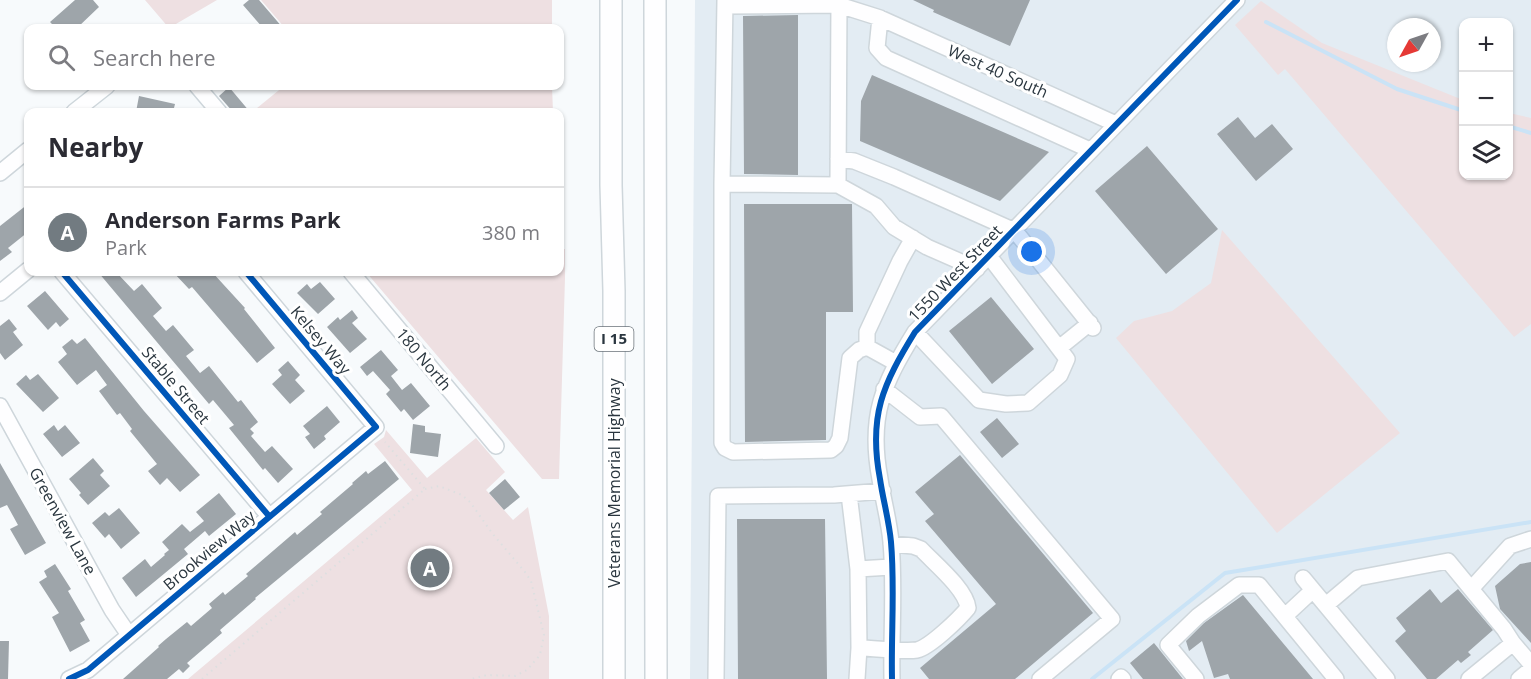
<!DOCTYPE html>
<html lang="en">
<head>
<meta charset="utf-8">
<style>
	:root { --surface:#fff; --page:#f7f7f7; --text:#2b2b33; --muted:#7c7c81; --line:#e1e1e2; --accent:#727b81 }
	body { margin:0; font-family:"Open Sans",sans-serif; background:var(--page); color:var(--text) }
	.controls { position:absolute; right:18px; top:18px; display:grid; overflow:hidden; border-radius:12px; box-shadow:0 2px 4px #0004 }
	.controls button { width:54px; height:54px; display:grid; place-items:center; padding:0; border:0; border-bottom:2px solid var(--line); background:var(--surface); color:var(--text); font:30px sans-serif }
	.compass { position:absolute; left:1387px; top:18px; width:54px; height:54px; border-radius:50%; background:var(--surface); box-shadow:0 2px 4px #0004; rotate:230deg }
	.you { position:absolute; left:1032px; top:252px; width:21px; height:21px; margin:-15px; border:4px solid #fff; border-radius:50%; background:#1a73e8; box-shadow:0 0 0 9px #1a73e833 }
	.badge { display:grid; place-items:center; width:39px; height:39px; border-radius:50%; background:var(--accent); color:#fff; font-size:20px; font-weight:700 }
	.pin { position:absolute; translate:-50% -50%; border:3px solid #fff; box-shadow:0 2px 6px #0006 }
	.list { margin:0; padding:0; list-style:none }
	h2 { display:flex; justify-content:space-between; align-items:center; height:78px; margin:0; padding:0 24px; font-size:26px }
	h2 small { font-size:20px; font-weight:400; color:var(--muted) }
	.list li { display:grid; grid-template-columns:39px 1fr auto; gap:18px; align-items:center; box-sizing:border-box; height:90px; padding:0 24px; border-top:2px solid var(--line) }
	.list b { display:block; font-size:22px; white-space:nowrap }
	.list p { margin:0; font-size:20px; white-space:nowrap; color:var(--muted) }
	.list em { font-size:20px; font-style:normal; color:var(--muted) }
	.icon { flex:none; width:33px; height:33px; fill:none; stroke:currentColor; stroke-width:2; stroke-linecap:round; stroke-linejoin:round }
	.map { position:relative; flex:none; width:1531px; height:679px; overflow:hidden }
	.search { position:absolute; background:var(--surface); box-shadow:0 2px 4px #0004; left:24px; top:24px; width:540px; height:66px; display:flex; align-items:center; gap:15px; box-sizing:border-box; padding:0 21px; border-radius:12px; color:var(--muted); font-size:22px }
	.panel { position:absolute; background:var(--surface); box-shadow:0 2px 4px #0004; left:24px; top:108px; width:540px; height:168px; border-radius:12px }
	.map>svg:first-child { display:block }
</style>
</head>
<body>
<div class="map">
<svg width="1531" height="679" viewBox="0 0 1531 679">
	<rect width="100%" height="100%" fill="#f7fafc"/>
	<path fill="#e3ecf3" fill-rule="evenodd" d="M695,0H1531V679H690ZM1464,22H1508V176H1464ZM1396,27H1432V63H1396Z"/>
	<path fill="#eee0e2" d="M145,0H217L169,28Z
		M261,0H552V28H285Z
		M1261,1L1322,43L1463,100L1464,176H1508L1509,113L1531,118V324L1514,337L1285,69L1278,75L1235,25Z
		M284,86H552L553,112H252Z
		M1222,230L1400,433L1277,533L1116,338L1134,321L1172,311L1211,283Z
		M560,249H565V278L559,479H542L366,272H560Z
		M386,430L427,478L476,438L505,472L486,490L513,520L528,507L549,616V679H188L412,490L374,444L384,437Z"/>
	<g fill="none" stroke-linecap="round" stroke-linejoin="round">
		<path stroke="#cae3f6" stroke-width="4" d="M1266,22L1397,89L1464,111
			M1508,126L1531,133
			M1092,679L1225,573L1531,522"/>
	</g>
	<path fill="#9ea5aa" d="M75,0H93L99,7L77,28H56L50,22Z
		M249,0H259L283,28H263L243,5Z
		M913,0H1030L1010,46L933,12L934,10Z
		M798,15V175L744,174L743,16Z
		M872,75L1049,152L1000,201L860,141L861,101Z
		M229,87L250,112H233L219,96Z
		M139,96L175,104L173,112H136Z
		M1238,117L1255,138L1272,124L1293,149L1256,181L1217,134Z
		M1147,146L1218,229L1166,274L1095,191Z
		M28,204V232L8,248L12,252L0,261V226Z
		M744,204H852L853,312H826V440L745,442Z
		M98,272H116L134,291L142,284L162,308L153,316L166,331L173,325L194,350L186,356L200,373L209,366L238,402L241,400L258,422L250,429L254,433L251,436L265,452L272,446L293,469L278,483L265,468L263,470L229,428L234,425L213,400L209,404Z
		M173,272H212L245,308L244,309L275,348L257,363L192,287L189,289Z
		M320,282L335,299L318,314L297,293L307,284L311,289Z
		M45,291L69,319L60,327L56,322L48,330L27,306Z
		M991,297L1034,349L992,384L949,331Z
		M352,310L358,318L352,323L367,339L350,353L327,327L338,317L340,320Z
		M9,319L17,329L13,332L23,345L5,360L0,353V326Z
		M85,338L144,411L200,475L180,492L167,478L160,485L148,471L157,464L130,431L132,429L120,413L117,415L99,391L107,385L96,370L77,385L58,362L67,354L62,347L72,339L77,344Z
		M381,350L398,370L391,376L402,390L411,383L430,406L413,420L404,409L401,412L386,394L390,390L373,371L367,376L360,367Z
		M288,361L300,375L295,380L305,391L290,404L272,384L282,375L278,370Z
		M38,374L59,398L43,412L16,384L26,375L30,380Z
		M327,406L340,422L324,436L326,439L314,449L305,437L310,434L303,426Z
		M997,418L1019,444L1002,458L980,432Z
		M413,424L425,426V432L441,434L438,457L410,453Z
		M54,425L58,431L65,425L80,443L62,457L43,434Z
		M960,455L1093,613L1015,679H929L920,668L996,604L925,521L934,514L915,492Z
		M93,458L104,471L100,475L110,486L88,505L79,495L81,493L69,479Z
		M385,461L399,479L255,598L256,599L220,630L222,633L187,663L190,666L183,673L179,669L167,679H123L159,647L158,646L166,639L187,622L191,626L212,608L209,604L223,592L225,595L248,576L246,574L295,532L297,535L322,514L320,512L353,484L352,483L366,471L368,474Z
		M0,463L46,543L25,555L10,529L18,525L7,505L0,508Z
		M505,479L520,497L504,510L489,493Z
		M219,493L236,514L209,536L205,531L184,549L188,554L136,597L122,578L145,559L151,567L165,555L164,554L169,550L162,542L182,524L190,532L204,521L196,512Z
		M119,508L140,533L121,549L109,534L105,538L92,523L105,512L109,516Z
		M737,519H825L827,679H738Z
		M1531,562V643L1500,609L1495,586L1520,564Z
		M55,564L71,589L68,591L85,620L80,623L90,641L70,652L52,617L59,613L39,582L47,577L44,571Z
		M1430,589L1441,603L1458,589L1493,630L1468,652L1471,655L1461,663L1458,660L1436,679H1427L1395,641L1406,631L1396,618Z
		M1243,595L1313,679H1230L1228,674L1214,678L1202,641L1189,651L1186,641L1204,623Z
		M0,641H9L8,679H0Z
		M1154,643L1183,679H1143L1130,663Z"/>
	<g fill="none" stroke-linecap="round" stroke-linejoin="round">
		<g stroke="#ced6db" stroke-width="18">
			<path id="minor" d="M725,0L722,184L838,185L839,0
				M725,6L839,5L880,18L1116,124
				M880,18L877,48L886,58L1090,150
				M197,86L219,112
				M74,112L107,86
				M838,159L854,161L894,177L1015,231L1093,328
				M0,173L28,150
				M722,184V443L725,448L733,452L831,450L836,446L840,438L850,358L859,350L867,347
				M838,185L876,206L894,227L927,247L977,269
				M62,272L269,516
				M351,272L496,446
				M0,293L28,270
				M915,332L979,400L1006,404L1028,403L1060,375L1067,359L989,256
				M1059,348L1090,323
				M896,363L867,347V332L900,261L913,238
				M884,389L920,417L941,416L1112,619L1040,679
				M0,406L112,610L129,635
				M849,494L858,569
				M1303,578L1387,679
				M1471,589L1510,546L1531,539
				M1326,605L1358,578L1448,561L1504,629L1513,643
				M1285,616L1313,590
				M859,648L858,569L891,567
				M69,679L88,670L376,427L246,272
				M716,679L718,496L834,495L883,491
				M857,679L859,648C875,648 902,652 917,650C930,647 959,619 968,608C966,589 934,563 921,549L913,546L891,544
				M892,679C891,634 895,587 891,542C889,520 883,500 880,479C868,416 883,384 915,332L1237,0
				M1119,679L1121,677L1123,679
				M1196,679L1168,645L1198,616L1239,585H1259L1336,679
				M1469,679L1513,643L1531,664
				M1519,679L1531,669"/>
		</g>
		<g stroke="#ced6db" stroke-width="24">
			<path id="highway" d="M611,0V185L614,291V679
				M655,0L656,679"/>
		</g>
		<path stroke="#dddfe0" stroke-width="2" stroke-dasharray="1.5 4.5" stroke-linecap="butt" d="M425,489L439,486L462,495L470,502L492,533L525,572L531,581L544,635L540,655L527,670L515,676L487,675L471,679
			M202,679L425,489L385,442"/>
		<use href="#minor" stroke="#fefeff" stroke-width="15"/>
		<use href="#highway" stroke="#fefeff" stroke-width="21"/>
		<g stroke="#fff" stroke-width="10">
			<path id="cycleway" d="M62,272L269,516
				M69,679L88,670L376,427L246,272
				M892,679C891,634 895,587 891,542C889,520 883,500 880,479C868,416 883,384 915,332L1237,0"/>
		</g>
		<use href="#cycleway" stroke="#0057b8" stroke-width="6"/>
	</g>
	<g text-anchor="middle" stroke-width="6" stroke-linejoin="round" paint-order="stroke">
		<rect fill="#fff" stroke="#6a7279" stroke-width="1.5" x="594.5" y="327" width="39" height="24" rx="4.5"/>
		<g font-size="15" font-weight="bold" fill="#2a363f">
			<text x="614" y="344">I 15</text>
		</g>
		<g font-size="16" fill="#2a363f" stroke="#fff">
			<text transform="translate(998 71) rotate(24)" y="6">West 40 South</text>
			<text transform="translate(955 273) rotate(-46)" y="6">1550 West Street</text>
			<text transform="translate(321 340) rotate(50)" y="6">Kelsey Way</text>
			<text transform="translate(424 359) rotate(50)" y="6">180 North</text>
			<text transform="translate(176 385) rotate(50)" y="6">Stable Street</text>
			<text transform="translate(614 483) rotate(-90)" y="6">Veterans Memorial Highway</text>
			<text transform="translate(63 521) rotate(61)" y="6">Greenview Lane</text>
			<text transform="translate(209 550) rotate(-40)" y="6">Brookview Way</text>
		</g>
	</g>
</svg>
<div class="controls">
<button>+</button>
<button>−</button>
<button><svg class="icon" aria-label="layers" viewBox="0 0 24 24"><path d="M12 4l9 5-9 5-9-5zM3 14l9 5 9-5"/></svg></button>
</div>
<svg class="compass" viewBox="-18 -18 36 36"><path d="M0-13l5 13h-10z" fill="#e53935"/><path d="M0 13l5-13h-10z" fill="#7c7c81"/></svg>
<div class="you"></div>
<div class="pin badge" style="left:430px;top:568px">A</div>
<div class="search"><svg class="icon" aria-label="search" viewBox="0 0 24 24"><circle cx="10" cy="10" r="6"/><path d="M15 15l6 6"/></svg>Search here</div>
<section class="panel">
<h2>Nearby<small></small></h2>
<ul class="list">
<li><span class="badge">A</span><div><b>Anderson Farms Park</b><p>Park</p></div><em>380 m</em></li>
</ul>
</section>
</div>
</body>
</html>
